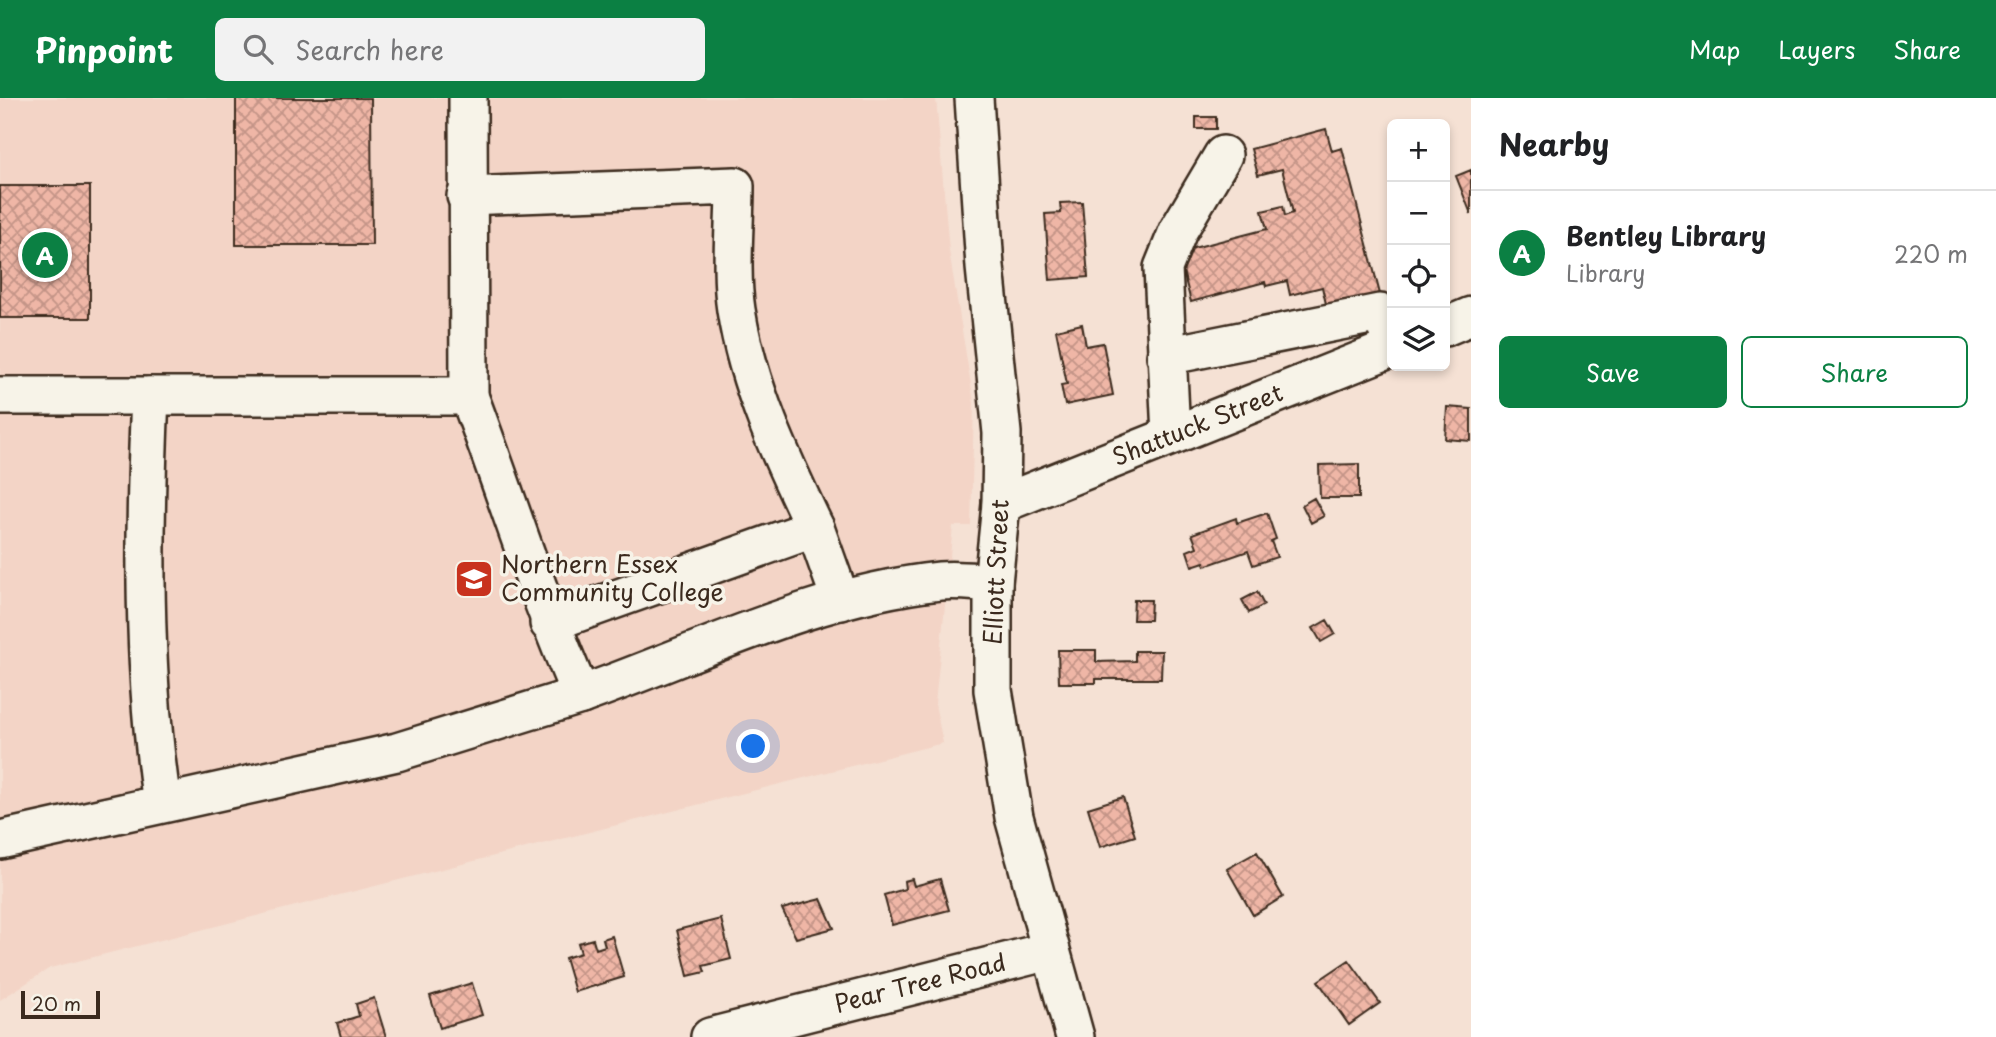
<!DOCTYPE html>
<html lang="en">
<head>
<meta charset="utf-8">
<style>
	:root { --surface:#fff; --page:#f2f2f2; --text:#202124; --muted:#757577; --line:#e0e0e0; --accent:#0b8043 }
	body { margin:0; font-family:"Playpen Sans",sans-serif; background:var(--page); color:var(--text) }
	.controls { position:absolute; right:21px; top:21px; display:grid; overflow:hidden; border-radius:10px; box-shadow:0 4px 10px #0003 }
	.controls button { width:63px; height:63px; display:grid; place-items:center; padding:0; border:0; border-bottom:2px solid var(--line); background:var(--surface); color:var(--text); font:35px sans-serif }
	.scale { position:absolute; left:21px; bottom:18px; width:79px; box-sizing:border-box; padding-left:7px; border:4px solid #3b2a1e; border-top:0; font-size:19px; line-height:24px; white-space:nowrap; color:#3b2a1e; -webkit-text-stroke:5px #f7f3e8; paint-order:stroke }
	.you { position:absolute; left:754px; top:649px; width:24px; height:24px; margin:-18px; border:5px solid #fff; border-radius:50%; background:#1a73e8; box-shadow:0 0 0 10px #1a73e833 }
	.badge { display:grid; place-items:center; width:46px; height:46px; border-radius:50%; background:var(--accent); color:#fff; font-size:23px; font-weight:700 }
	.pin { position:absolute; translate:-50% -50%; border:4px solid #fff; box-shadow:0 2px 7px #0006 }
	.list { margin:0; padding:0; list-style:none }
	h2 { display:flex; justify-content:space-between; align-items:center; height:91px; margin:0; padding:0 28px; font-size:30px }
	h2 small { font-size:23px; font-weight:400; color:var(--muted) }
	.list li { display:grid; grid-template-columns:46px 1fr auto; gap:21px; align-items:center; box-sizing:border-box; height:126px; padding:0 28px; border-top:2px solid var(--line) }
	.list b { display:block; font-size:26px; white-space:nowrap }
	.list p { margin:0; font-size:23px; white-space:nowrap; color:var(--muted) }
	.list em { font-size:23px; font-style:normal; color:var(--muted) }
	.actions { display:flex; gap:14px; padding:21px 28px }
	.actions a { flex:1; padding:16px 0; border:2px solid var(--accent); border-radius:10px; text-align:center; font-size:24px; color:var(--accent) }
	.actions .main { background:var(--accent); color:#fff }
	.icon { flex:none; width:38px; height:38px; fill:none; stroke:currentColor; stroke-width:2; stroke-linecap:round; stroke-linejoin:round }
	.map { position:relative; flex:none; width:1471px; height:939px; overflow:hidden }
	header { display:flex; align-items:center; gap:42px; box-sizing:border-box; height:98px; padding:0 35px; background:var(--accent); color:#fff }
	header strong { font-size:33px }
	nav { display:flex; gap:38px; margin-inline-start:auto; font-size:24px }
	.search { width:490px; height:63px; background:var(--page); display:flex; align-items:center; gap:18px; box-sizing:border-box; padding:0 24px; border-radius:10px; color:var(--muted); font-size:26px }
	main { display:flex }
	aside { flex:1; background:var(--surface) }
	.map>svg:first-child { display:block }
</style>
</head>
<body>
<header>
<strong>Pinpoint</strong>
<div class="search"><svg class="icon" aria-label="search" viewBox="0 0 24 24"><circle cx="10" cy="10" r="6"/><path d="M15 15l6 6"/></svg>Search here</div>
<nav><a>Map</a><a>Layers</a><a>Share</a></nav>
</header>
<main>
<div class="map">
<svg width="1471" height="939" viewBox="0 0 1471 939">
	<defs>
		<pattern id="building-cross-hatch" width="8" height="8" patternUnits="userSpaceOnUse" patternTransform="scale(1.75)"><rect width="8" height="8" fill="#efb6a6"/><path d="M0 0l8 8M0 8l8-8" fill="none" stroke="#c39487"/></pattern>
	</defs>
	<rect width="100%" height="100%" fill="#f5e1d4"/>
	<filter id="ink" filterUnits="userSpaceOnUse"><feTurbulence type="fractalNoise" baseFrequency=".0143" numOctaves="2"/><feDisplacementMap in="SourceGraphic" scale="14" xChannelSelector="R" yChannelSelector="G"/><feConvolveMatrix kernelMatrix="1 2 1 2 8 2 1 2 1" color-interpolation-filters="sRGB"/></filter>
	<g filter="url(#ink)">
		<path fill="#f3d4c6" d="M0,0H936L949,153L974,305L971,428H953L935,606L943,645L50,870L0,902Z"/>
		<path fill="url(#building-cross-hatch)" stroke="#3b2a1e" stroke-width="2" d="M236,0H371L372,147H236Z
			M1196,19H1216V31H1196Z
			M1326,31L1332,53L1342,50L1380,196L1327,210L1322,189L1290,197L1287,183L1266,188L1265,184L1191,204L1178,154L1267,131L1262,113L1283,108L1285,118L1293,115L1282,71L1258,77L1251,51Z
			M1471,72V116L1456,78Z
			M0,88H90V220H0Z
			M1082,104L1088,179L1050,182L1045,116L1061,115L1060,105Z
			M1082,226L1086,248L1103,245L1113,297L1065,307L1061,287L1067,286L1056,232Z
			M1447,309L1471,311V343L1445,341Z
			M1359,366V400H1320L1319,367Z
			M1314,400L1324,418L1311,425L1302,407Z
			M1267,415L1276,441L1271,443L1277,459L1253,467L1248,453L1205,468L1204,464L1192,468L1187,453L1197,449L1192,436L1236,420L1237,425Z
			M1257,494L1264,507L1249,515L1242,502Z
			M1134,502H1151L1150,522H1133Z
			M1327,522L1335,536L1321,544L1313,530Z
			M1058,552H1096V564L1135,563V553H1162L1161,581H1096V585H1059Z
			M1123,699L1135,738L1100,749L1088,710Z
			M1257,754L1283,799L1253,817L1227,771Z
			M912,781L914,788L940,781L949,812L892,827L884,797L905,791L904,783Z
			M821,801L834,830L796,840L782,811Z
			M721,821L731,861L703,868L705,874L688,878L677,832Z
			M612,838L624,879L575,894L565,860L581,855L578,845L593,841L596,851L605,848L603,841Z
			M1349,862L1380,905L1349,927L1318,883Z
			M472,885L482,917L440,930L430,898Z
			M374,900L386,939H341L337,925L359,918L356,906Z"/>
		<g fill="none" stroke-linecap="round" stroke-linejoin="round">
			<g stroke="#3b2a1e" stroke-width="42">
				<g id="minor">
					<path d="M468,0L469,298"/>
					<path d="M974,0L985,169L1002,335L1001,406L993,485V592L1014,719L1075,939"/>
					<path d="M466,98L735,88C735,128 730,173 736,212C748,289 782,361 815,430L549,525"/>
					<path d="M1445,229L1471,218"/>
					<path d="M1166,258L1380,215L1392,243"/>
					<path d="M0,298H469C507,398 538,500 581,597C698,555 816,496 940,483C957,481 976,484 993,485"/>
					<path d="M150,298C144,432 142,573 162,705"/>
					<path d="M1171,337L1163,170L1178,133L1223,57"/>
					<path id="s1" d="M1001,406L1392,250"/>
					<path d="M815,430L841,503"/>
					<path d="M0,742L397,654L581,597"/>
					<path id="s2" d="M710,939L1049,853"/>
				</g>
			</g>
			<use href="#minor" stroke="#f7f3e8" stroke-width="37"/>
		</g>
	</g>
	<defs>
		<g id="university-square" transform="scale(2.0125)"><rect x="-9" y="-9" width="18" height="18" rx="4" fill="#c8321e" stroke="#f7f3e8"/><path d="M0-5L7-2L0 1L-7-2ZM-4 1L0 2.5L4 1V4Q0 6-4 4Z" fill="#fff"/></g>
	</defs>
	<g fill-rule="evenodd">
		<use href="#university-square" x="474" y="481"/>
	</g>
	<g text-anchor="middle" stroke-width="7" stroke-linejoin="round" paint-order="stroke">
		<g font-size="24" fill="#3b2a1e" stroke="#f7f3e8">
			<text dy="8" stroke="none"><textPath href="#s1" startOffset="212">Shattuck Street</textPath></text>
			<text transform="translate(997 474) rotate(-87)" y="8">Elliott Street</text>
			<text dy="8" stroke="none"><textPath href="#s2" startOffset="217">Pear Tree Road</textPath></text>
		</g>
		<g font-size="24" fill="#3b2a1e" stroke="#f7f3e8" text-anchor="start">
			<text x="501" y="475">Northern Essex<tspan x="501" dy="28">Community College</tspan></text>
		</g>
	</g>
</svg>
<div class="controls">
<button>+</button>
<button>−</button>
<button><svg class="icon" aria-label="locate" viewBox="0 0 24 24"><circle cx="12" cy="12" r="6"/><path d="M12 2v4M12 18v4M2 12h4M18 12h4"/></svg></button>
<button><svg class="icon" aria-label="layers" viewBox="0 0 24 24"><path d="M12 4l9 5-9 5-9-5zM3 14l9 5 9-5"/></svg></button>
</div>
<div class="scale">20 m</div>
<div class="you"></div>
<div class="pin badge" style="left:45px;top:157px">A</div>
</div>
<aside>
<h2>Nearby<small></small></h2>
<ul class="list">
<li><span class="badge">A</span><div><b>Bentley Library</b><p>Library</p></div><em>220 m</em></li>
</ul>
<div class="actions"><a class="main">Save</a><a>Share</a></div>
</aside>
</main>
</body>
</html>
